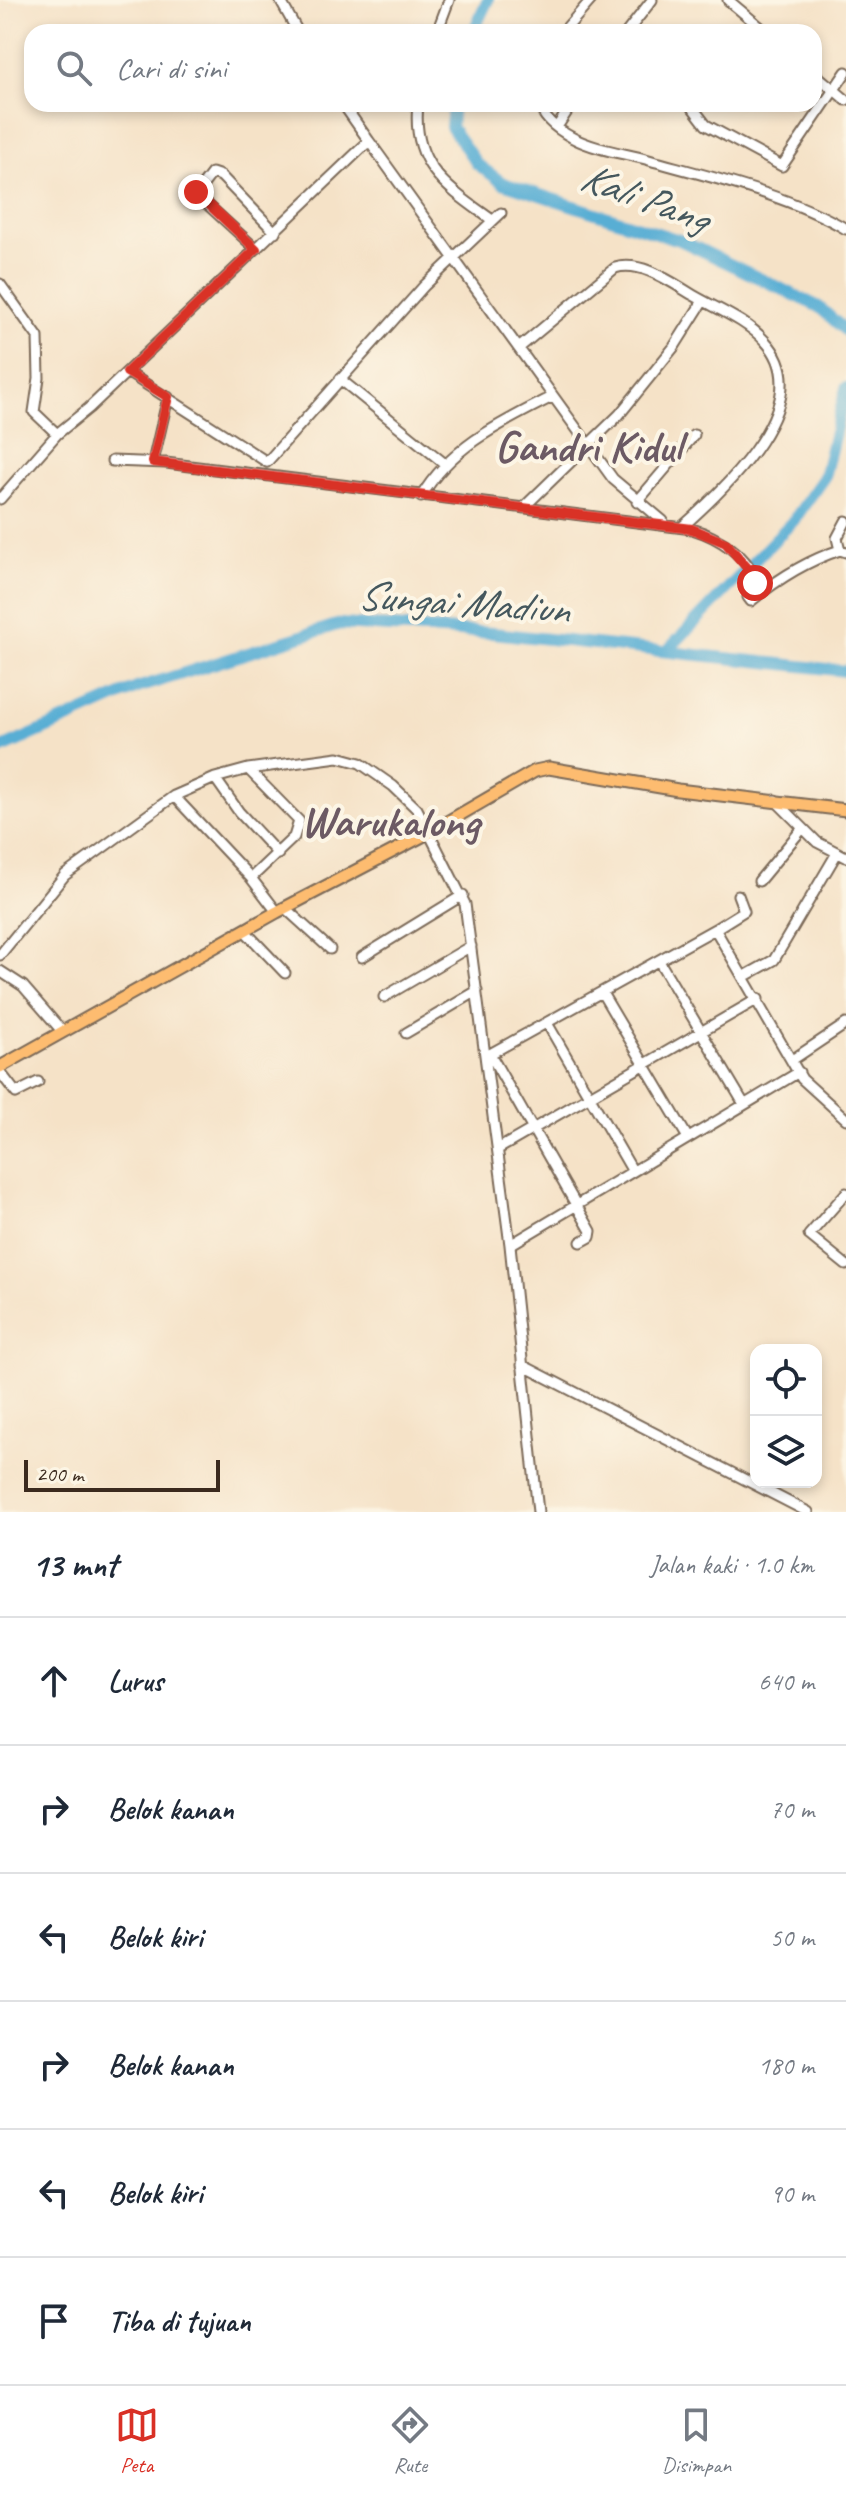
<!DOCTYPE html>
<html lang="id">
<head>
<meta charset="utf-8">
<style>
	:root { --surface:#fff; --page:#f2f2f3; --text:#1f2937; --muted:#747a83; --line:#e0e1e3; --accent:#d93025 }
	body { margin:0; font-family:Caveat,sans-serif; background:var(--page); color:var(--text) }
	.controls { position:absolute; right:24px; bottom:24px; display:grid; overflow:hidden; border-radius:16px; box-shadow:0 4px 12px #0003 }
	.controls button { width:72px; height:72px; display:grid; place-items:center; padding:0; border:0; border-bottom:2px solid var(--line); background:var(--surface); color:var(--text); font:40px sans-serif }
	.scale { position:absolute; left:24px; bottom:20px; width:196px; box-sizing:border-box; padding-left:8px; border:4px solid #3b2a1e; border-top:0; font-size:22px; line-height:28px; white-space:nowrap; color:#3b2a1e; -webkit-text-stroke:6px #fcf5e5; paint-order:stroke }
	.stop { position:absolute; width:24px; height:24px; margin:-18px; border:6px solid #d93025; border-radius:50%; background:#fff }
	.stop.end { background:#d93025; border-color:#fff; box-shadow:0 2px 8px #0008 }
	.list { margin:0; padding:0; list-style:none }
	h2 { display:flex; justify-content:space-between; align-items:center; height:104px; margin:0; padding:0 32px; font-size:34px }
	h2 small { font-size:26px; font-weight:400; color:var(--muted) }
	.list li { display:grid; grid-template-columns:52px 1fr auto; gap:24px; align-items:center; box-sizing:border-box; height:128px; padding:0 32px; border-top:2px solid var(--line) }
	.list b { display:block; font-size:30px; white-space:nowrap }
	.list em { font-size:26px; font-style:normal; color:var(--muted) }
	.icon { flex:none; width:44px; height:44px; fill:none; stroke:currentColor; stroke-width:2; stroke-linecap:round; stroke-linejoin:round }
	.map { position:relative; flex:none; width:846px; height:1512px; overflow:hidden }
	.search { position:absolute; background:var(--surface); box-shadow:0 4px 12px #0003; left:24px; right:24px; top:24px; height:88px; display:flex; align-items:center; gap:20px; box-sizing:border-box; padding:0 28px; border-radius:24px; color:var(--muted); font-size:30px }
	.sheet { height:872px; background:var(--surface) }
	nav { display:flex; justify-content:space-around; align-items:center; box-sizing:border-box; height:112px; border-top:2px solid var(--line); background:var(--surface); font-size:22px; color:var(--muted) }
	nav a { display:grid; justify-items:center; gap:4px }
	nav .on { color:var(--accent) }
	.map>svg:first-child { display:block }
</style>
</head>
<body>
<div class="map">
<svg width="846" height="1512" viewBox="0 0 846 1512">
	<rect width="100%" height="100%" fill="#fcf5e5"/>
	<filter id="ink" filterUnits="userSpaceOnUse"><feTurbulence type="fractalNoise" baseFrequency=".0125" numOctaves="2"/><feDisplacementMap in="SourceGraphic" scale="16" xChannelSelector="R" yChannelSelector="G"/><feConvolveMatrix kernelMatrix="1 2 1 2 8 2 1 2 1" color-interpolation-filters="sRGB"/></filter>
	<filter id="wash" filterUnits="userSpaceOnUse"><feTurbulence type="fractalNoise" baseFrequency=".006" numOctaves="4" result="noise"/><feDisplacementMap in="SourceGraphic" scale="32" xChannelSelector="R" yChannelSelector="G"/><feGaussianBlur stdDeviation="1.8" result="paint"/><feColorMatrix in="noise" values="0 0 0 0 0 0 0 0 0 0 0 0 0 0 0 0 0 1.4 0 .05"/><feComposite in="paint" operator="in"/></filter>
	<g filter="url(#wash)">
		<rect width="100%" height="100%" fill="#f5e2c7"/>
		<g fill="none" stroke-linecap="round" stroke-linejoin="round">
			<path stroke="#58aed4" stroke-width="12" d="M473,32L488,0
				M453,104L451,127L477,164L503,183L682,241L819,307L846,331
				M667,651L794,520L824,477L846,388
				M0,749L137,688L340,624L493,633L846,671"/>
		</g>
	</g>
	<g filter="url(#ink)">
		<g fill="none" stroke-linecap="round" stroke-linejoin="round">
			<g stroke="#7c6a59" stroke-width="13">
				<path id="minor" d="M280,0L298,32
					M728,0L766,32
					M437,32L449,0
					M563,32L591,0
					M627,32L652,0
					M814,73L846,100
					M418,104C411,166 448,188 492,220
					M540,104C542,119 560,131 573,138C596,150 624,153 649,160C714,178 788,195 846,229
					M690,104L706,125L782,166L846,72
					M557,127L572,104
					M369,141L613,479L663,521
					M256,249L196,194L212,173L221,176L275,232
					M0,284L38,337L39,378L34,412L57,434
					M520,347L615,268C641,260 671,282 693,295C717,309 746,320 765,341C821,400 724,490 682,527
					M127,372L267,462L424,286L501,213
					M340,379L445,464
					M112,461L166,463L692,529C716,536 751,556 755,583L748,597L751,601C779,578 806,561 840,550L846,552
					M153,462L168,397
					M421,497C451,446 501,423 552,397
					M0,499L57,434L89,408L369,141L343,104
					M637,502L694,435
					M523,508L619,415L674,347L703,301
					M840,550L837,538L846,521
					M248,769L299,821L294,837L251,878
					M215,778L239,812L278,854
					M174,796L251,878L277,912
					M775,800L817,842L846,857
					M759,881L802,829
					M285,908L330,949
					M715,929L744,911L738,895
					M244,930L285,973
					M0,955L65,875L174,796L215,778L248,769L338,757L360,763L393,786L417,809L465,904L510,1245L538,1512
					M362,957L463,895
					M659,961L744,1104
					M0,971L23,986L62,1031
					M745,976L774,960L837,853
					M602,993L688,1138
					M384,997L471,946
					M547,1023L632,1170
					M406,1033L477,991
					M490,1054L715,929L802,1079L846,1119
					M485,1055L490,1054L591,1231L590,1237L581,1242
					M792,1060L846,1024
					M0,1072L16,1093L38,1082
					M498,1149L758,999
					M846,1193L809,1235L846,1265
					M510,1245L799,1072
					M522,1365L808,1512"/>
			</g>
			<g stroke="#7c6a59" stroke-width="15">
				<path id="major" d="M0,1067L277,912L430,832L535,771L549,768L678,790L846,810"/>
			</g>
			<use href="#minor" stroke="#fff" stroke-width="9"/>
			<use href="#major" stroke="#fdbc6f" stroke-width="11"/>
		</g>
	</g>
	<g fill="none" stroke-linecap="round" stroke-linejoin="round" filter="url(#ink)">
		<path stroke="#d93025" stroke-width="10" d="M196,192L256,249L127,372L168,397L153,462L692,529L726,543L754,576L755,583"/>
	</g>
	<g text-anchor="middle" stroke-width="8" stroke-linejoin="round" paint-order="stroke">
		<g font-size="42" font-style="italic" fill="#45585e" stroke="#fcf5e5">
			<text transform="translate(645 196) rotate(20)" y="15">Kali Pang</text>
			<text transform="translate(463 601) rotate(4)" y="15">Sungai Madiun</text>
		</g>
		<g font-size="44" font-weight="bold" fill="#6c5a64" stroke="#fcf5e5">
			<text x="588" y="461">Gandri Kidul</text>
			<text x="390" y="836">Warukalong</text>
		</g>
	</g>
</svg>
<div class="controls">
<button><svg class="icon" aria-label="locate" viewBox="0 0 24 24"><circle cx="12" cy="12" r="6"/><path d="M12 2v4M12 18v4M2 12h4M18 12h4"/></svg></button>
<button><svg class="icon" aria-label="layers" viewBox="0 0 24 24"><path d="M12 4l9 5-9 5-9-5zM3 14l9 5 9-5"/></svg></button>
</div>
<div class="scale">200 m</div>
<div class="stop" style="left:755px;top:583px"></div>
<div class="stop end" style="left:196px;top:192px"></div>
<div class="search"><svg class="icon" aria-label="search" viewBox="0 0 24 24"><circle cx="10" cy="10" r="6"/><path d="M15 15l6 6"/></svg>Cari di sini</div>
</div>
<section class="sheet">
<h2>13 mnt<small>Jalan kaki · 1.0 km</small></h2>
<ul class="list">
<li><svg class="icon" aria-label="ahead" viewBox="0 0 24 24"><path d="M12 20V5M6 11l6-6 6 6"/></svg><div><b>Lurus</b></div><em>640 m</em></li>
<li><svg class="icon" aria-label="right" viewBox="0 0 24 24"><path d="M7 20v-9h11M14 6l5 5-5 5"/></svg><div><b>Belok kanan</b></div><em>70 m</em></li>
<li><svg class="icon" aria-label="left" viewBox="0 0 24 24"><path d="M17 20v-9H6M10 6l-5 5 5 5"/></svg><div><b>Belok kiri</b></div><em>50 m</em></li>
<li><svg class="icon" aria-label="right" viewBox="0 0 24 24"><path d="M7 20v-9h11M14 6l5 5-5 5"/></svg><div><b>Belok kanan</b></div><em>180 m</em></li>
<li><svg class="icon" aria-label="left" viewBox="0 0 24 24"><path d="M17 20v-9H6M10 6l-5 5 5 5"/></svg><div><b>Belok kiri</b></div><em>90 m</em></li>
<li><svg class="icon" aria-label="arrive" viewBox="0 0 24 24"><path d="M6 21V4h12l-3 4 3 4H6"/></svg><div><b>Tiba di tujuan</b></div></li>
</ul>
</section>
<nav>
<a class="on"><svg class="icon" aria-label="map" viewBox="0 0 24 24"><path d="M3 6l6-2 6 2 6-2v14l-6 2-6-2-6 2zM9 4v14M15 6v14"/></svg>Peta</a>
<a><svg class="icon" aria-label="directions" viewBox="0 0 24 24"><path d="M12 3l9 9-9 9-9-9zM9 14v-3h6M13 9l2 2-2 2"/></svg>Rute</a>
<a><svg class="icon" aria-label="saved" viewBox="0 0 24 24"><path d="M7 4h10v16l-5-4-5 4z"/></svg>Disimpan</a>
</nav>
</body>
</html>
